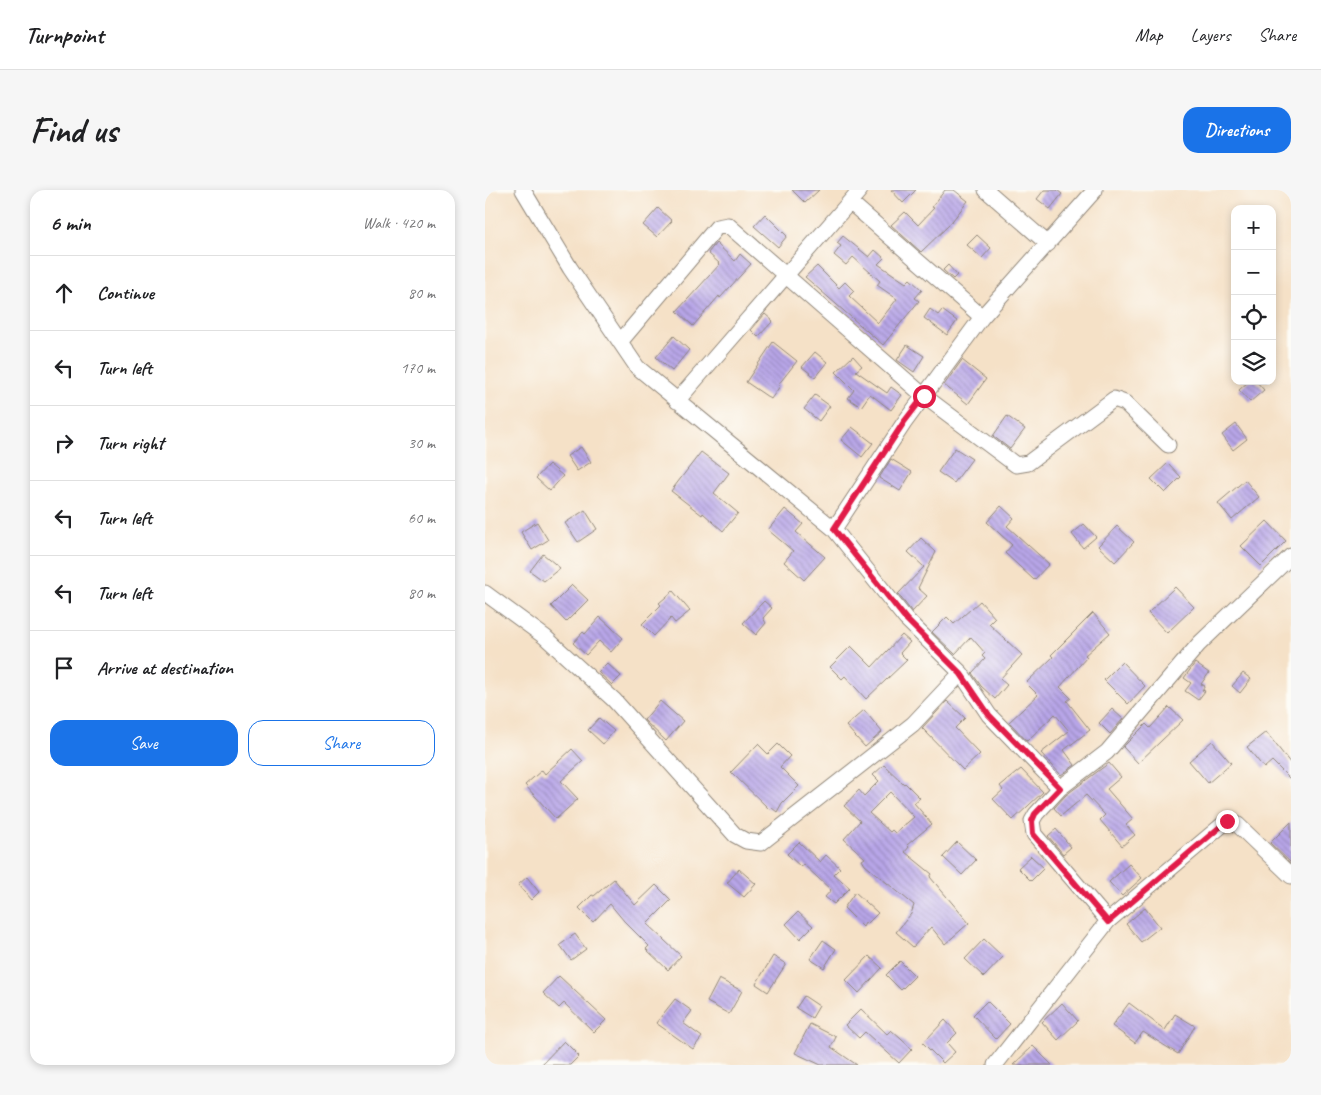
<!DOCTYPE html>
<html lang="en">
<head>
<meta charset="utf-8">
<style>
	:root { --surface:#fff; --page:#f6f6f6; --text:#202124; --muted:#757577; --line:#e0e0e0; --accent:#1a73e8 }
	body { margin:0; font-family:Caveat,sans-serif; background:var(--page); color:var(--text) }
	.controls { position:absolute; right:15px; top:15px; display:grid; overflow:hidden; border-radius:10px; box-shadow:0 2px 8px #0003 }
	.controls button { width:45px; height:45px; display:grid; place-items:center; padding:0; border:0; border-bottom:1px solid var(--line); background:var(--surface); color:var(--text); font:25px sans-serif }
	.stop { position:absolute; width:15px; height:15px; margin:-11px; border:4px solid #e11d48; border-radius:50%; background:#fff }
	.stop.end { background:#e11d48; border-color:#fff; box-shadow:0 1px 5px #0008 }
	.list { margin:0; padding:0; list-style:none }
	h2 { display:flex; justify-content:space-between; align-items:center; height:65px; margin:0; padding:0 20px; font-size:21px }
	h2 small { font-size:16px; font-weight:400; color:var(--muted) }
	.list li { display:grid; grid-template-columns:32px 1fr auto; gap:15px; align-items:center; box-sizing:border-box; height:75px; padding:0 20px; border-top:1px solid var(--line) }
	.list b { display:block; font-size:19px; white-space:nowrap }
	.list em { font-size:16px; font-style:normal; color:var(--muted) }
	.actions { display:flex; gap:10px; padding:15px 20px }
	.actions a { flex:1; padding:11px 0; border:1px solid var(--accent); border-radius:15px; text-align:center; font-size:18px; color:var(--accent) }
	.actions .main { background:var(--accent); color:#fff }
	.icon { flex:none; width:28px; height:28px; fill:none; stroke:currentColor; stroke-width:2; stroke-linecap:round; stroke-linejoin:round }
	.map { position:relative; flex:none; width:806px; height:875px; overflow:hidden; border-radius:15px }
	header { display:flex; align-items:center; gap:30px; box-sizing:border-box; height:70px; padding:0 25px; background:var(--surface); border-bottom:1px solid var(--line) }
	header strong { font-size:24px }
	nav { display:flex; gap:28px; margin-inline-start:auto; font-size:18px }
	.intro { display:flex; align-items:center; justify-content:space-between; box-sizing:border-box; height:120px; padding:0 30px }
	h1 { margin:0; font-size:35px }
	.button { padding:12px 22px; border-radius:15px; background:var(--accent); color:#fff; font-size:18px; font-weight:700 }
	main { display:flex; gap:30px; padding:0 30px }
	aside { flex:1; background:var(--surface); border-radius:15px; box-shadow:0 2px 8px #0003 }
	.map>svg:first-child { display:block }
</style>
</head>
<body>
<header>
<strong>Turnpoint</strong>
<nav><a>Map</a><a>Layers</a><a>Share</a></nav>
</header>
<div class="intro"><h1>Find us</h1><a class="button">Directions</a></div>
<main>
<aside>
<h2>6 min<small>Walk · 420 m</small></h2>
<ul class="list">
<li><svg class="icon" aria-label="ahead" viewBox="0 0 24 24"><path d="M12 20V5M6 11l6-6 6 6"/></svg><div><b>Continue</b></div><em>80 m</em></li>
<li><svg class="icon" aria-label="left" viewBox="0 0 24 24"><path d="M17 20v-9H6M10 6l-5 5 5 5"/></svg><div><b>Turn left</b></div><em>170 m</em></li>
<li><svg class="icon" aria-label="right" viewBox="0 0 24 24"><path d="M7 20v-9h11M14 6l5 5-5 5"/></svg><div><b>Turn right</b></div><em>30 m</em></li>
<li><svg class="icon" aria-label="left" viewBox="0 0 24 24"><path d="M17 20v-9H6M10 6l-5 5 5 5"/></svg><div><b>Turn left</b></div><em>60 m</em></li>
<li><svg class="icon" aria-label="left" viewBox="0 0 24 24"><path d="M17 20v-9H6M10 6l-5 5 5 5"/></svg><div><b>Turn left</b></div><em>80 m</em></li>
<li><svg class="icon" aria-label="arrive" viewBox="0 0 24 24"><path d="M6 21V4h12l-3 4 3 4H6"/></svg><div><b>Arrive at destination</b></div></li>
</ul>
<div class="actions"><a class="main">Save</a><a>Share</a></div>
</aside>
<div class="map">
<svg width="806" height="875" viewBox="0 0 806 875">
	<defs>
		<pattern id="building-back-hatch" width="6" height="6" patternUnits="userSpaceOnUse" patternTransform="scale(1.25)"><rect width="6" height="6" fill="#b8a6e8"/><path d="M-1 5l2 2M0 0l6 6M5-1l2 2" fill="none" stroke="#9687bc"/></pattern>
	</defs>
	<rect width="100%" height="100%" fill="#fdfcf7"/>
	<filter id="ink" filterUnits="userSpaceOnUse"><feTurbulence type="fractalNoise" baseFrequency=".02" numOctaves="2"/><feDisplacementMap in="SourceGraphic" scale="10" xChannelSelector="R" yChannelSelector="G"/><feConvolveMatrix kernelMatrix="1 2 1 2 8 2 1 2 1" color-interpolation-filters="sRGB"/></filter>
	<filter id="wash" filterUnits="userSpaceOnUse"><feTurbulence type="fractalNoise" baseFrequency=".0096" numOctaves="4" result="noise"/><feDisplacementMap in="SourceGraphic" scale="20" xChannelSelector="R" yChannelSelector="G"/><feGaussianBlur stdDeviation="1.12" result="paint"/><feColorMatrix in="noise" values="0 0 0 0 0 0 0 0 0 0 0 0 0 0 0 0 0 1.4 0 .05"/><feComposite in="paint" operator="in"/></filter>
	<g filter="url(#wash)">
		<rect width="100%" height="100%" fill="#f5e1c7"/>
		<g id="blocks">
			<path fill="url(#building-back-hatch)" fill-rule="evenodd" d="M307,0H334L320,13Z
				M406,0H431L418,13Z
				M460,0H469L483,11L464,35L436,62L406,35L420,22L433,35L449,18L447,17Z
				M559,0H572L577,4L565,19L552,9Z
				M173,18L187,31L172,47L158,35Z
				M280,24L302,46L293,57L269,36Z
				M492,45L506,58L497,68L482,55Z
				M358,46L384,67L390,60L399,68L393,74L421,93L425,89L437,100L430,108L434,111L398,155L320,87L332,76L354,98L360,92L369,101L364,106L393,133L412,109L392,95L395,91L368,67L361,75L349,65L356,56L352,53Z
				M231,53L250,71L255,64L266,74L235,108L234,106L208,136L192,121L235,74L223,63Z
				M463,75L472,85L468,89L458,80Z
				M445,119L453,125L457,120L472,131L462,145L439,128Z
				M280,124L288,131L273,147L266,140Z
				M189,146L204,160L187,181L171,167Z
				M288,152L312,171L293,195L295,196L286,209L261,192Z
				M422,155L439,166L429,182L412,170Z
				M330,162L342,172L330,187L317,177Z
				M368,166L377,176L371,181L402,203L406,197L417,205L406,220L385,204L376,217L363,208L369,200L351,182Z
				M477,170L501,189L483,214L459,195Z
				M764,191H771L779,200L765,212L754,200Z
				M330,205L345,216L334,231L319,219Z
				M522,226L540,239L525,259L508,246Z
				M751,234L762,249L748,260L737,245Z
				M367,237L388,253L377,267L356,250Z
				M96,257L106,272L92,281L82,266Z
				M470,258L487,269L469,293L453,282Z
				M216,262L244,283L229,303L253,323L238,341L218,323L217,325L186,301Z
				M406,269L427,282L415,301L394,288Z
				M683,273L696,287L680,303L666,289Z
				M64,274L78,286L65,301L51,288Z
				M760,290L774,307L747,330L733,313Z
				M516,316L529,328L522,336L564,374L549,390L520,363L527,355L502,332Z
				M300,319L318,334L311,342L340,367L319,390L299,372L308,361L283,340Z
				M100,320L112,339L93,352L80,333Z
				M782,331L801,351L776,376L756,356Z
				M52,332L63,350L47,360L36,342Z
				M599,334L611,347L598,358L587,344Z
				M632,336L649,352L630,372L613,356Z
				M436,348L451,362L433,398L442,406L427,422L413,404L439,377L423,362Z
				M58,364L75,378L59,391L45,381Z
				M87,395L103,410L81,432L66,416Z
				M690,397L709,417L682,443L663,423Z
				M188,401L205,421L190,433L186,428L169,446L157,434L176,415L174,413Z
				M279,411L287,418L278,428L281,433L271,445L258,433Z
				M495,411L510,428L504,434L537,465L515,489L522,495L510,509L496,496L487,483L500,469L497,466L500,463L486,447L470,464L447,442L462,427L469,434Z
				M608,423L625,443L600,465L602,467L575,497L586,508L582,511L605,540L579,560L590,575L576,585L556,563L584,541L570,524L542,551L524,532L553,505L541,493L568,467L566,465Z
				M115,427L138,448L126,462L114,451L101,465L88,453L98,442L100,444Z
				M417,445L425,452L415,463L422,470L381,509L360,486L357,489L345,477L366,456L387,477Z
				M637,472L660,496L643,514L619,490Z
				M122,473L136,486L127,495L113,482Z
				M710,473L724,483L716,494L720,496L717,500L720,501L713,510L700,501L706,493L699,488Z
				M758,483L766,489L755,503L747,496Z
				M175,511L198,531L181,551L159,530Z
				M462,511L480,528L470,538L495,564L478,580L437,538Z
				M684,517L698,530L653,573L638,557L661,534L665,538Z
				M627,519L638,529L625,544L614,533Z
				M379,520L397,542L380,557L361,536Z
				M114,528L129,541L118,554L103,540Z
				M781,542L806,574V590L787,571L779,578L762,557Z
				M727,551L746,573L723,593L704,571Z
				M273,554L283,564L293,554L305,566L295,577L314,596L297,613L292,622L287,618L284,619L246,582Z
				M87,559L98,571L76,591L93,609L71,629L40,595L57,580L60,584Z
				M624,573L636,587L622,599L648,629L641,635L650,645L637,656L615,630L620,625L601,605L576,626L569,618L581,605Z
				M399,575L419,594L420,593L435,608L429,613L447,634L422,655L424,657L420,662L447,684L445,687L484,733L460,754L446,737L428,757L411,742L426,724L429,715L380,675L377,670L380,668L359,649L375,631L359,616L374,600L379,606L394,591L388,585ZM405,602L429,627L410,643L407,640L405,642L384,623Z
				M536,579L558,602L528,630L508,609L518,600L515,596Z
				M806,632V673L785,653Z
				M571,639L586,657L578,664L563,646Z
				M314,652L335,672L341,665L355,678L349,684L365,698L349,714L340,707L346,700L318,674L316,677L302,664Z
				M472,652L491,670L477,685L458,667Z
				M546,666L559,678L546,691L533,678Z
				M644,674L657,688L637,706L624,692Z
				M254,679L271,694L259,707L242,693Z
				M42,687L54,702L46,710L33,695Z
				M129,689L150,715L171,695L186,710L162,734L196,766L183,780L161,759L164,756L139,731L125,714L108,732L94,718L107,705L109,706Z
				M370,702L393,723L382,734L380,733L378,737L359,718Z
				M660,718L675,737L656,752L641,734Z
				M313,722L328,736L315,749L301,734Z
				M90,744L101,759L86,770L75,755Z
				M499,749L518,767L499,787L480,769Z
				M338,750L351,759L339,778L325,769Z
				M288,766L301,774L283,802L271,794Z
				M384,766L397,778L374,803L361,790Z
				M415,771L430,786L416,800L401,785Z
				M74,786L121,830L109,842L79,813L74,818L58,803Z
				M234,789L257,801L244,824L222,812Z
				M319,806L334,816L327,828L311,818Z
				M190,809L207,821L198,833L217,847L208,859L171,833Z
				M502,811L525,834L511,849L488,825Z
				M577,813L593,831L573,850L557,832Z
				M644,813L680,840L690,824L710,836L693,864L658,842L650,853L627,836Z
				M376,819L402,844L406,840L427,859L414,873L380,842L374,848L360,835Z
				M460,830L472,843L462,853L470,862L458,873L438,853Z
				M325,834L351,847L346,857L372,875H336L310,863Z
				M79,851L94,866L85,875H56Z
				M548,856L567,875H528Z"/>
		</g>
	</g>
	<g filter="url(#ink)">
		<use href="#blocks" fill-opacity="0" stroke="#908679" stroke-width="1"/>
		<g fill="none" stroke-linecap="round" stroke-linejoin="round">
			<g stroke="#908679" stroke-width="17">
				<path id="minor" d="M38,0L85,78L152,177L349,339L421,429L476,483L504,525L575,598L551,624L547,631L549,644L623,731L510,875
					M501,0L563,54
					M365,12L497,127
					M135,152L232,37L243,35L439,206L531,275L543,273L629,209L640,213L683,255
					M192,211L375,0
					M349,339L419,233L497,127L610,0
					M0,403L60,447L129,510L250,645L261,651L276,653L428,534L476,483
					M575,598L622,562L714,454L806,366
					M623,731L742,631L748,632L753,635L806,686"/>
			</g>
			<use href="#minor" stroke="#fff" stroke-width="15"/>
		</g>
	</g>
	<g fill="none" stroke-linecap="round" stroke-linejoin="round" filter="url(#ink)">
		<path stroke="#e11d48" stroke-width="6" d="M439,206L419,232L349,339L421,429L476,484L504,525L575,598L550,624L547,631L548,644L623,732L742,631"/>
	</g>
</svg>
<div class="controls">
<button>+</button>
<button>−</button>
<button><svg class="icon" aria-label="locate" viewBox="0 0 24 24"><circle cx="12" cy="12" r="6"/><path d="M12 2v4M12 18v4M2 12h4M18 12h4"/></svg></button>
<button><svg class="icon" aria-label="layers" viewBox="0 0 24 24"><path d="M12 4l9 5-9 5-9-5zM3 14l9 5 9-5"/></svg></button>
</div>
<div class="stop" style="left:439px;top:206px"></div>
<div class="stop end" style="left:742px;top:631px"></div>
</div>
</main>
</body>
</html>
